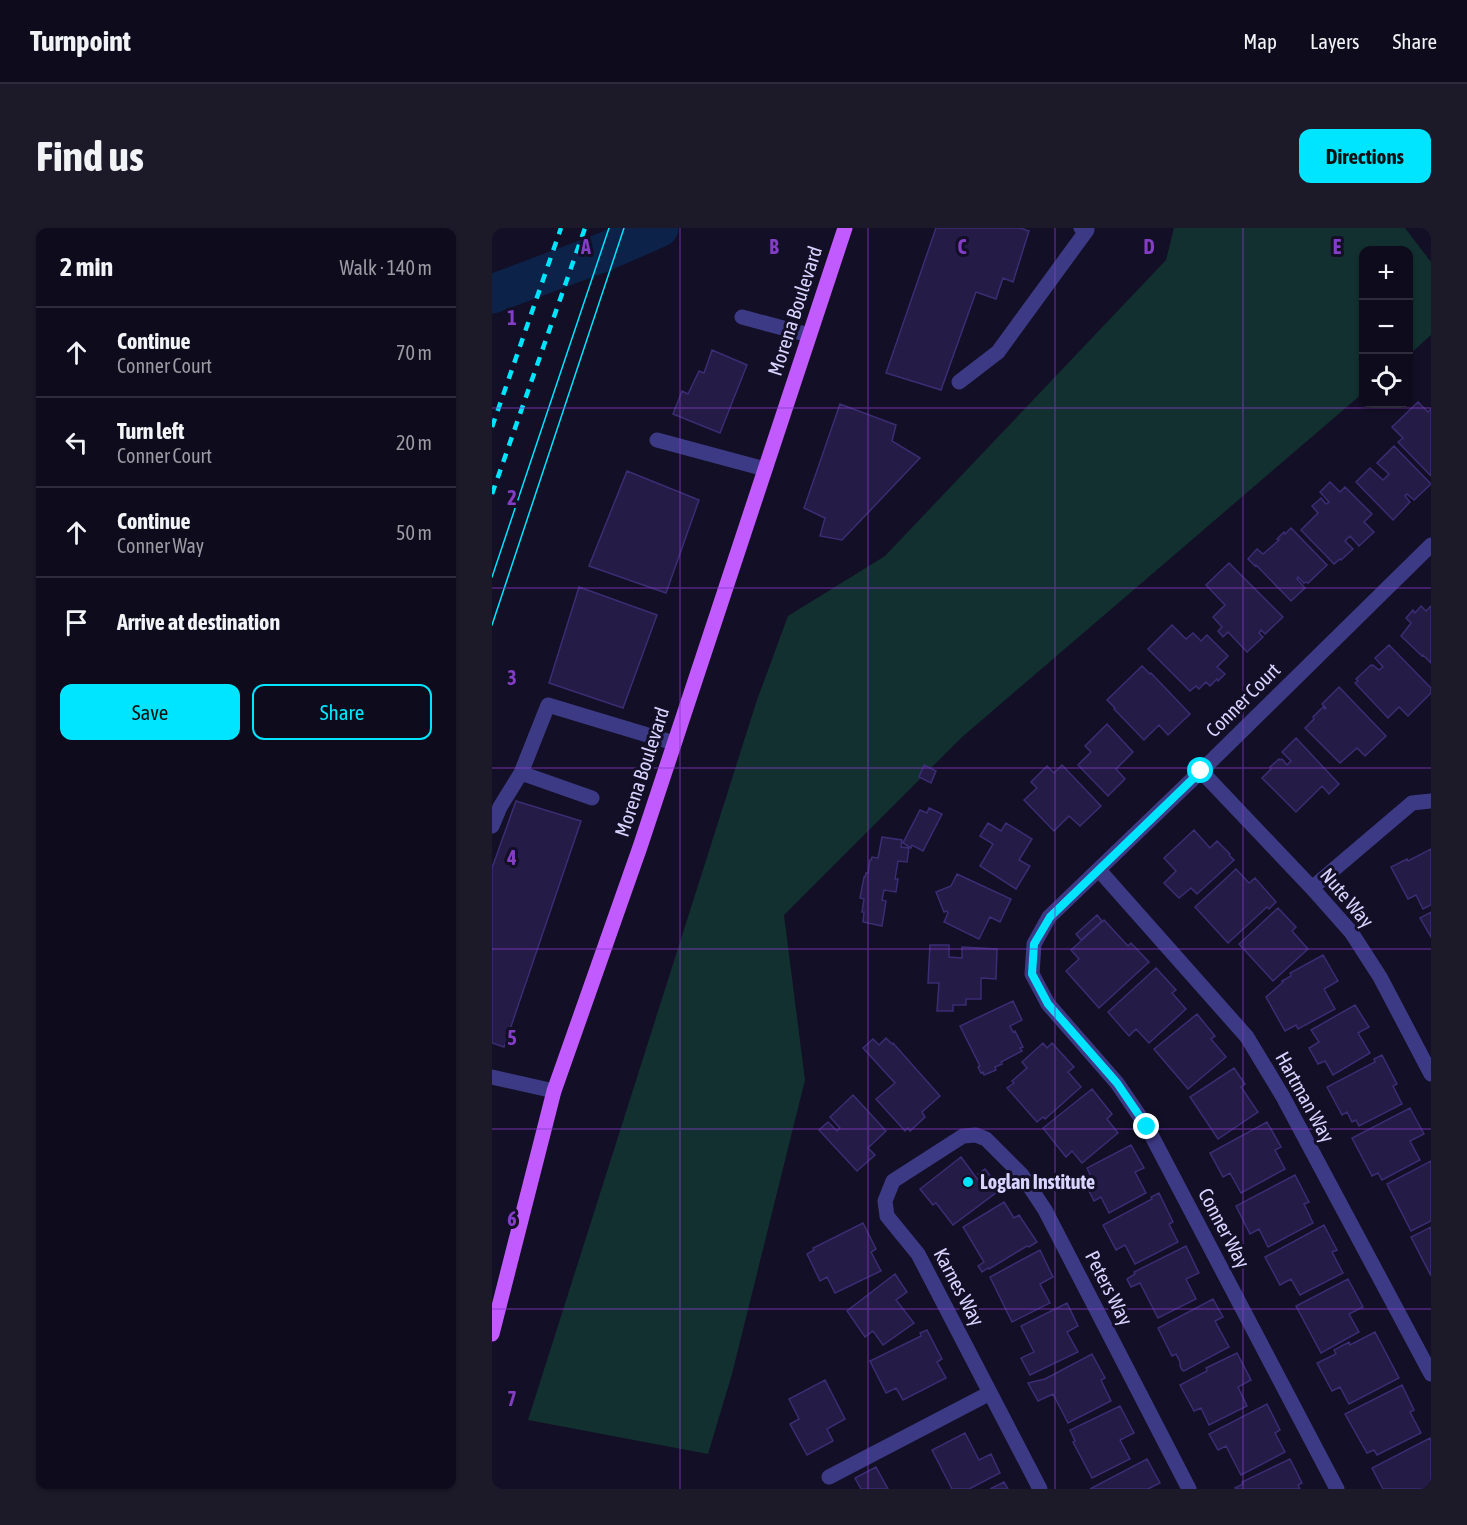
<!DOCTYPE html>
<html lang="en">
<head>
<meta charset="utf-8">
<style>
	:root { --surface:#0e0b1c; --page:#1c1929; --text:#f1f3f6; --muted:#9b9ba3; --line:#2e2b3b; --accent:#00e5ff }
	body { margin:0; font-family:"Asap Condensed",sans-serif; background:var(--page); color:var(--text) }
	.controls { position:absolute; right:18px; top:18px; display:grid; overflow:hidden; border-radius:12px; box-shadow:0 2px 4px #0004 }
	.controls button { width:54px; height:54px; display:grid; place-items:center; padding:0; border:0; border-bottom:2px solid var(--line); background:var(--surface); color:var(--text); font:30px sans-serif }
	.stop { position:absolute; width:18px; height:18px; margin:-14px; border:4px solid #00e5ff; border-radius:50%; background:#fff }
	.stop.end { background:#00e5ff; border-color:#fff; box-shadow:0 2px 6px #0008 }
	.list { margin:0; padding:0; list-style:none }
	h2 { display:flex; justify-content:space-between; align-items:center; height:78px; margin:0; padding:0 24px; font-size:26px }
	h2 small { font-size:20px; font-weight:400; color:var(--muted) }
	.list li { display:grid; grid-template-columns:39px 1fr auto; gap:18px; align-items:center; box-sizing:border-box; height:90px; padding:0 24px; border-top:2px solid var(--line) }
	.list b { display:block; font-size:22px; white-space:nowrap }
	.list p { margin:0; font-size:20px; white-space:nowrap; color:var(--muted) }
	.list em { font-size:20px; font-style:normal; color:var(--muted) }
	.actions { display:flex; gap:12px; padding:18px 24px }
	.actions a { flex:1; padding:14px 0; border:2px solid var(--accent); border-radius:12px; text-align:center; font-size:21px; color:var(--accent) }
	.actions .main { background:var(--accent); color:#111 }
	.icon { flex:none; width:33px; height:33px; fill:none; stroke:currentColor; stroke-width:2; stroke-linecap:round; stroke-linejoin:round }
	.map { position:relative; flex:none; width:939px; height:1261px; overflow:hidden; border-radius:12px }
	header { display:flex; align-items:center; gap:36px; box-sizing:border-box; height:84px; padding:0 30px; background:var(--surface); border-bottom:2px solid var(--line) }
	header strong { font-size:28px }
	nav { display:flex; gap:33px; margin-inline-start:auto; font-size:21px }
	.intro { display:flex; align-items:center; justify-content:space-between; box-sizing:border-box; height:144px; padding:0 36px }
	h1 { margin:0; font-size:42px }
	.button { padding:15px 27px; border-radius:12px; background:var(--accent); color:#111; font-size:21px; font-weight:700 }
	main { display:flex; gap:36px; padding:0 36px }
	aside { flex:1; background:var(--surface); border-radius:12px; box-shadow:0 2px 4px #0004 }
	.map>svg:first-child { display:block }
</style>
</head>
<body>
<header>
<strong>Turnpoint</strong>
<nav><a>Map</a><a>Layers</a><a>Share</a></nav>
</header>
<div class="intro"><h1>Find us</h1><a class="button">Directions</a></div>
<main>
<aside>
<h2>2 min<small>Walk · 140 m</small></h2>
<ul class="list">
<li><svg class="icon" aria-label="ahead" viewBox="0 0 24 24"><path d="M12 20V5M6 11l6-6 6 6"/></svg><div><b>Continue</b><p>Conner Court</p></div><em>70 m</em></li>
<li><svg class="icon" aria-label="left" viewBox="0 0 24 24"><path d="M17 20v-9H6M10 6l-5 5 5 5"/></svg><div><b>Turn left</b><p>Conner Court</p></div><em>20 m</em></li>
<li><svg class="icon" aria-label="ahead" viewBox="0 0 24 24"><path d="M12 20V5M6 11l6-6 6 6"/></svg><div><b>Continue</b><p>Conner Way</p></div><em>50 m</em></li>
<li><svg class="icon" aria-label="arrive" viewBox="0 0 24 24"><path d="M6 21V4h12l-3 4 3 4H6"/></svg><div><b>Arrive at destination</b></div></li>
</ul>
<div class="actions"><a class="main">Save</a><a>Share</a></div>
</aside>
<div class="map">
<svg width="939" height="1261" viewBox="0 0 939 1261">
	<rect width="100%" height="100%" fill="#130f26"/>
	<path fill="#12302f" d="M682,0H913L939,34V107L917,127L916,22H872L871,165L469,510L292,687L313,852L240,1146L216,1226L36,1192L265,472L296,388L393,328L674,32Z"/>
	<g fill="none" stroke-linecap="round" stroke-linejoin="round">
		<path stroke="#0c2248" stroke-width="39" d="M0,66L112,24L167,0"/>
	</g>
	<path fill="#241b47" stroke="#3b2d73" stroke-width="1.5" d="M444,0H528L537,3L521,54L511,50L504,71L484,64L449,162L394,145Z
		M220,122L255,137L228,205L181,186L190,163L196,166L207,143L212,145Z
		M926,174L936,184L939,181V248L906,214L911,210L900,199Z
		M348,176L404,197L400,213L428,230L350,312L328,308L333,290L312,280Z
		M902,218L939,256L922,272L915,266L913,268L918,274L901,292L864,254L878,240L891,252L897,246L885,235Z
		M135,243L207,272L174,365L97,338Z
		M838,254L848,264L853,259L880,286L872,294L882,304L867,318L858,308L853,313L861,321L849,332L848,331L842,336L809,302L826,285L820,278L829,270L834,276L837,274L828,264Z
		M799,300L835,337L816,355L814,354L812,355L806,349L805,351L813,360L799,373L764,337L763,338L756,331L765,321L771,326L787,312L785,311L792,304L793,306Z
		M737,335L791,389L773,406L769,402L767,405L771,409L755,424L736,404L731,409L726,403L730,399L721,389L733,377L714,357Z
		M87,359L165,387L131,480L57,455Z
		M929,378L934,383L939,378V435L931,427L930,428L909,408L919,395L914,390L921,382L923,385Z
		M680,397L694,411L701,405L709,413L715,407L736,428L725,439L733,446L726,453L725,451L718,458L714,454L707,461L704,458L698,463L656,421Z
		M897,417L939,460V465L916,488L907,479L896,490L863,455L866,453L864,451L879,437L880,438L881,437L887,442L891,439L883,430Z
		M650,438L658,446L659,445L698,486L676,507L667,497L652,512L622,481L623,480L615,472Z
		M847,459L894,508L873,528L865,520L848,535L813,500L822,491L821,489L831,479L833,481L834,480L830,476Z
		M615,496L641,524L624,541L633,551L616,568L586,537L599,524L593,518Z
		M804,510L847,556L837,566L830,558L804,584L770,550L779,541L778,539L787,531L788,532L790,531L795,537L799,533L790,524Z
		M432,537L444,543L439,555L427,549Z
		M570,537L609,578L588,598L577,588L562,603L532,572L545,560L539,554L555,538L562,545Z
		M24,573L89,593L12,819L0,815V640Z
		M437,580L450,586L431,623L420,617L419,620L411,615L428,582L435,585Z
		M496,595L509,603L514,595L540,611L527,632L538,638L524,661L488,638L501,616L488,608Z
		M702,602L718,620L725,613L738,626L737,627L742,632L705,666L699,660L687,670L672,655L684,643L672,630Z
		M390,609L410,612L409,619L417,620L415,634L406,633L403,651H406L404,664L392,662L390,672L394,673L390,698L371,694L372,684H370L372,671L368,670L372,649H373L374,645H376L378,632H379L380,629L386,630Z
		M939,621V677L931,681L924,667L916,671L899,639L915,631L916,633Z
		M744,641L757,655L763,650L784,674L777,681L775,679L736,715L703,679Z
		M465,646L519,671L508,694L498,689L487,711L452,694L456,685L455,683L452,684L444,664L459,658Z
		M786,680L804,699L800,703L816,721L781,753L747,716Z
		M939,684V709L928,690Z
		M605,687L610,693L589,712L584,706Z
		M612,692L636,718L639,715L657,734L607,780L574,743L587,731L579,722Z
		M438,717H457V729L470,730V719L505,721L504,751L489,750V771H474V777H461V783H445L447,755H436Z
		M831,727L846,753L832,761L843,781L806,801L804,797L793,803L774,769L791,754L790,753L799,748L798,745Z
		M664,740L684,762L680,765L694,781L657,815L644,801L637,808L616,784Z
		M521,773L530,792L518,798L521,804L523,803L531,819L528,820L530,823L509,834L510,836L503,839L504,842L492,847L491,844L489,845L486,839L488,838L468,798Z
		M863,777L877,799L866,805L878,825L841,847L833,833L826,836L817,820L827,814L819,802Z
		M705,786L723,808L719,811L734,829L696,861L662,821Z
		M394,810L400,816L401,815L448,868L430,884L433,889L418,903L416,900L413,903L384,871L403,855L371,820L381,811L387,817Z
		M551,815L555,820L560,815L582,839L576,844L589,859L553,891L551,889L545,894L515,860L522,855L520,853L535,840L530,834Z
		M890,827L905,856L901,858L910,876L867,898L864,892L860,894L855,884L850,887L835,859L883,834L882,831Z
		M742,840L753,856L749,859L766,884L726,911L698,869Z
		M600,861L620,886L615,891L626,905L590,935L580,923L574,929L551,900Z
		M361,867L394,903L376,920L383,927L365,943L327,902L336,894L345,903L348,900L338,889Z
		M918,880L932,906L918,913L928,932L890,952L886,945L880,948L860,910Z
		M775,894L789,919L783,922L793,941L749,965L738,945L731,949L718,925Z
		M639,917L652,940L643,944L654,965L617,985L609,969L602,973L592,953L599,949L595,940Z
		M469,929L486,952L489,950L486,946L493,941L509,961L461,997L444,975L441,977L428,961Z
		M939,933V993L919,1003L895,956Z
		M803,947L817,974L812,976L821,995L776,1019L767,1001L758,1006L744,978Z
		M667,965L681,994L677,996L686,1014L643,1036L633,1017L624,1022L611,997L660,971L659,969Z
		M512,974L522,990L527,987L545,1014L537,1019L535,1018L497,1041L496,1040L490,1044L486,1038L492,1034L471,999Z
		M371,995L384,1021L379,1024L389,1043L343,1065L335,1049L328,1053L315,1026L322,1022L321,1020Z
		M832,997L845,1022L840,1024L851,1045L808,1067L799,1051L788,1057L773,1029Z
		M939,999V1048L919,1009Z
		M694,1018L707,1045L694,1051L704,1071L666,1090L648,1055L639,1059L635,1051L643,1046L642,1044Z
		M548,1022L561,1049L548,1056L558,1075L520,1094L498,1049Z
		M403,1046L415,1064L404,1072L422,1095L391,1117L381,1103L373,1109L355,1083Z
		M856,1051L871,1079L857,1086L867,1104L829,1125L804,1078Z
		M721,1071L731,1089L723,1093L737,1119L692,1143L690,1142L688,1138V1134L684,1126L680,1128L666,1100Z
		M575,1075L586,1098L575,1104L586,1124L538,1147L529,1130L542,1124L529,1098Z
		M435,1102L450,1131L445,1134L454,1150L411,1172L404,1160L394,1165L378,1133L429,1108L428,1105Z
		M883,1104L907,1150L857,1176L848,1159L840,1163L825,1135L844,1126L842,1122L857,1114L858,1117Z
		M745,1125L759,1152L746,1159L755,1178L717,1197L709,1180L702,1183L688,1157L715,1143L714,1140Z
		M600,1126L613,1150L609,1152L619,1173L576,1195L561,1166L546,1173L536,1155L553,1151Z
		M333,1152L353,1191L335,1201L341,1213L315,1227L298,1196L307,1191L297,1171Z
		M910,1157L922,1182L918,1184L929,1205L885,1227L882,1222L875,1225L853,1186Z
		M775,1176L788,1202L783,1205L793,1224L749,1247L734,1218L726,1222L717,1206Z
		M628,1178L642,1205L628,1212L638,1231L600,1250L581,1214L583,1213L578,1202Z
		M473,1205L487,1232L499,1226L508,1245L477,1261H460L440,1222Z
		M938,1210L939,1213V1261H891L880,1240Z
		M655,1231L668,1255L656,1261H598Z
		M798,1231L810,1255L806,1257L808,1261H744L743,1260L751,1256L750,1254Z
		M384,1239L396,1261H369L363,1250Z
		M512,1254L516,1261H498Z"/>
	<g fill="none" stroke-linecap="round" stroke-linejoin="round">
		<path stroke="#3d3a85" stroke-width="15" d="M250,89L317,107
			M467,154L506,124L595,2L589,0
			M165,212L273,241
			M709,543L820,660L859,704L888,749L939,846
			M100,570L29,545L56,477L182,515
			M0,598L8,579L29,545
			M607,642L755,809L790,867L939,1146
			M820,660L920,575L939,573
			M0,849L62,863
			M337,1249L498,1165
			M548,1261L426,1026L395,988L393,973L401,953L471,908L484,907L494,911L530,947L553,982L697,1261
			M845,1261L655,899L625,855L556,776L540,746L542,716L557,689L709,543L939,317"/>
		<path stroke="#c25bff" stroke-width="15" d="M0,1106L62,863L148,619L353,0"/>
		<path stroke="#00e5ff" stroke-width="1.5" d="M0,349L117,0
			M0,397L132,0"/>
		<path stroke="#00e5ff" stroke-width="4.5" stroke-dasharray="9 8" stroke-linecap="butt" d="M0,199L69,0
			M0,266L93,0"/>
	</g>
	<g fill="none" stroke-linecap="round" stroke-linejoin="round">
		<path stroke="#00e5ff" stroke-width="8" d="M655,899L625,855L556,776L540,746L542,716L558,689L709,543"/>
	</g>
	<path fill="none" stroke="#843dc5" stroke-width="1.5" stroke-opacity="0.55" d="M188,0V1261M376,0V1261M563,0V1261M751,0V1261M0,180H939M0,360H939M0,540H939M0,721H939M0,901H939M0,1081H939"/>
	<circle fill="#00e5ff" stroke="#130f26" stroke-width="2" cx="476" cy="954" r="6"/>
	<g text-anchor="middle" stroke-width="6" stroke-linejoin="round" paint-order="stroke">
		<g font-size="20" fill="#d9d4ff" stroke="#130f26">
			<text transform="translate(303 83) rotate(-72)" y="7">Morena Boulevard</text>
			<text transform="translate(751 472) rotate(-45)" y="7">Conner Court</text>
			<text transform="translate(150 544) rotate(-72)" y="7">Morena Boulevard</text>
			<text transform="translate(855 670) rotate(50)" y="7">Nute Way</text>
			<text transform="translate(813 869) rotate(61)" y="7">Hartman Way</text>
			<text transform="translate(732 1000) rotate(62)" y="7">Conner Way</text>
			<text transform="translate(467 1059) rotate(62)" y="7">Karnes Way</text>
			<text transform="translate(617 1060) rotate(63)" y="7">Peters Way</text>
		</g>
		<g font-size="20" font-weight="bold" fill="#d9d4ff" stroke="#130f26" text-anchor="start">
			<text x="488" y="961">Loglan Institute</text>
		</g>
	</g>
	<g font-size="20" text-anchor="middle" font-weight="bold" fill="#843dc5" stroke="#130f26" stroke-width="6" stroke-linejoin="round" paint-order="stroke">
		<text x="94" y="26">A</text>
		<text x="282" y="26">B</text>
		<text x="470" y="26">C</text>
		<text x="657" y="26">D</text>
		<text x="845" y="26">E</text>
		<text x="20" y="97">1</text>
		<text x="20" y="277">2</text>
		<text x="20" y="457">3</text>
		<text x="20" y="637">4</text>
		<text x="20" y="817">5</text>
		<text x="20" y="998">6</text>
		<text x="20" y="1178">7</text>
	</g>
</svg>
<div class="controls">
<button>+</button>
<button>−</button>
<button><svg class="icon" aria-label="locate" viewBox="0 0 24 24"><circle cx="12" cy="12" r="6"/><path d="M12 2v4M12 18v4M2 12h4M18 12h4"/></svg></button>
</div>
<div class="stop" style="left:709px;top:543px"></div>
<div class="stop end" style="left:655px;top:899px"></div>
</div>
</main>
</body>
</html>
